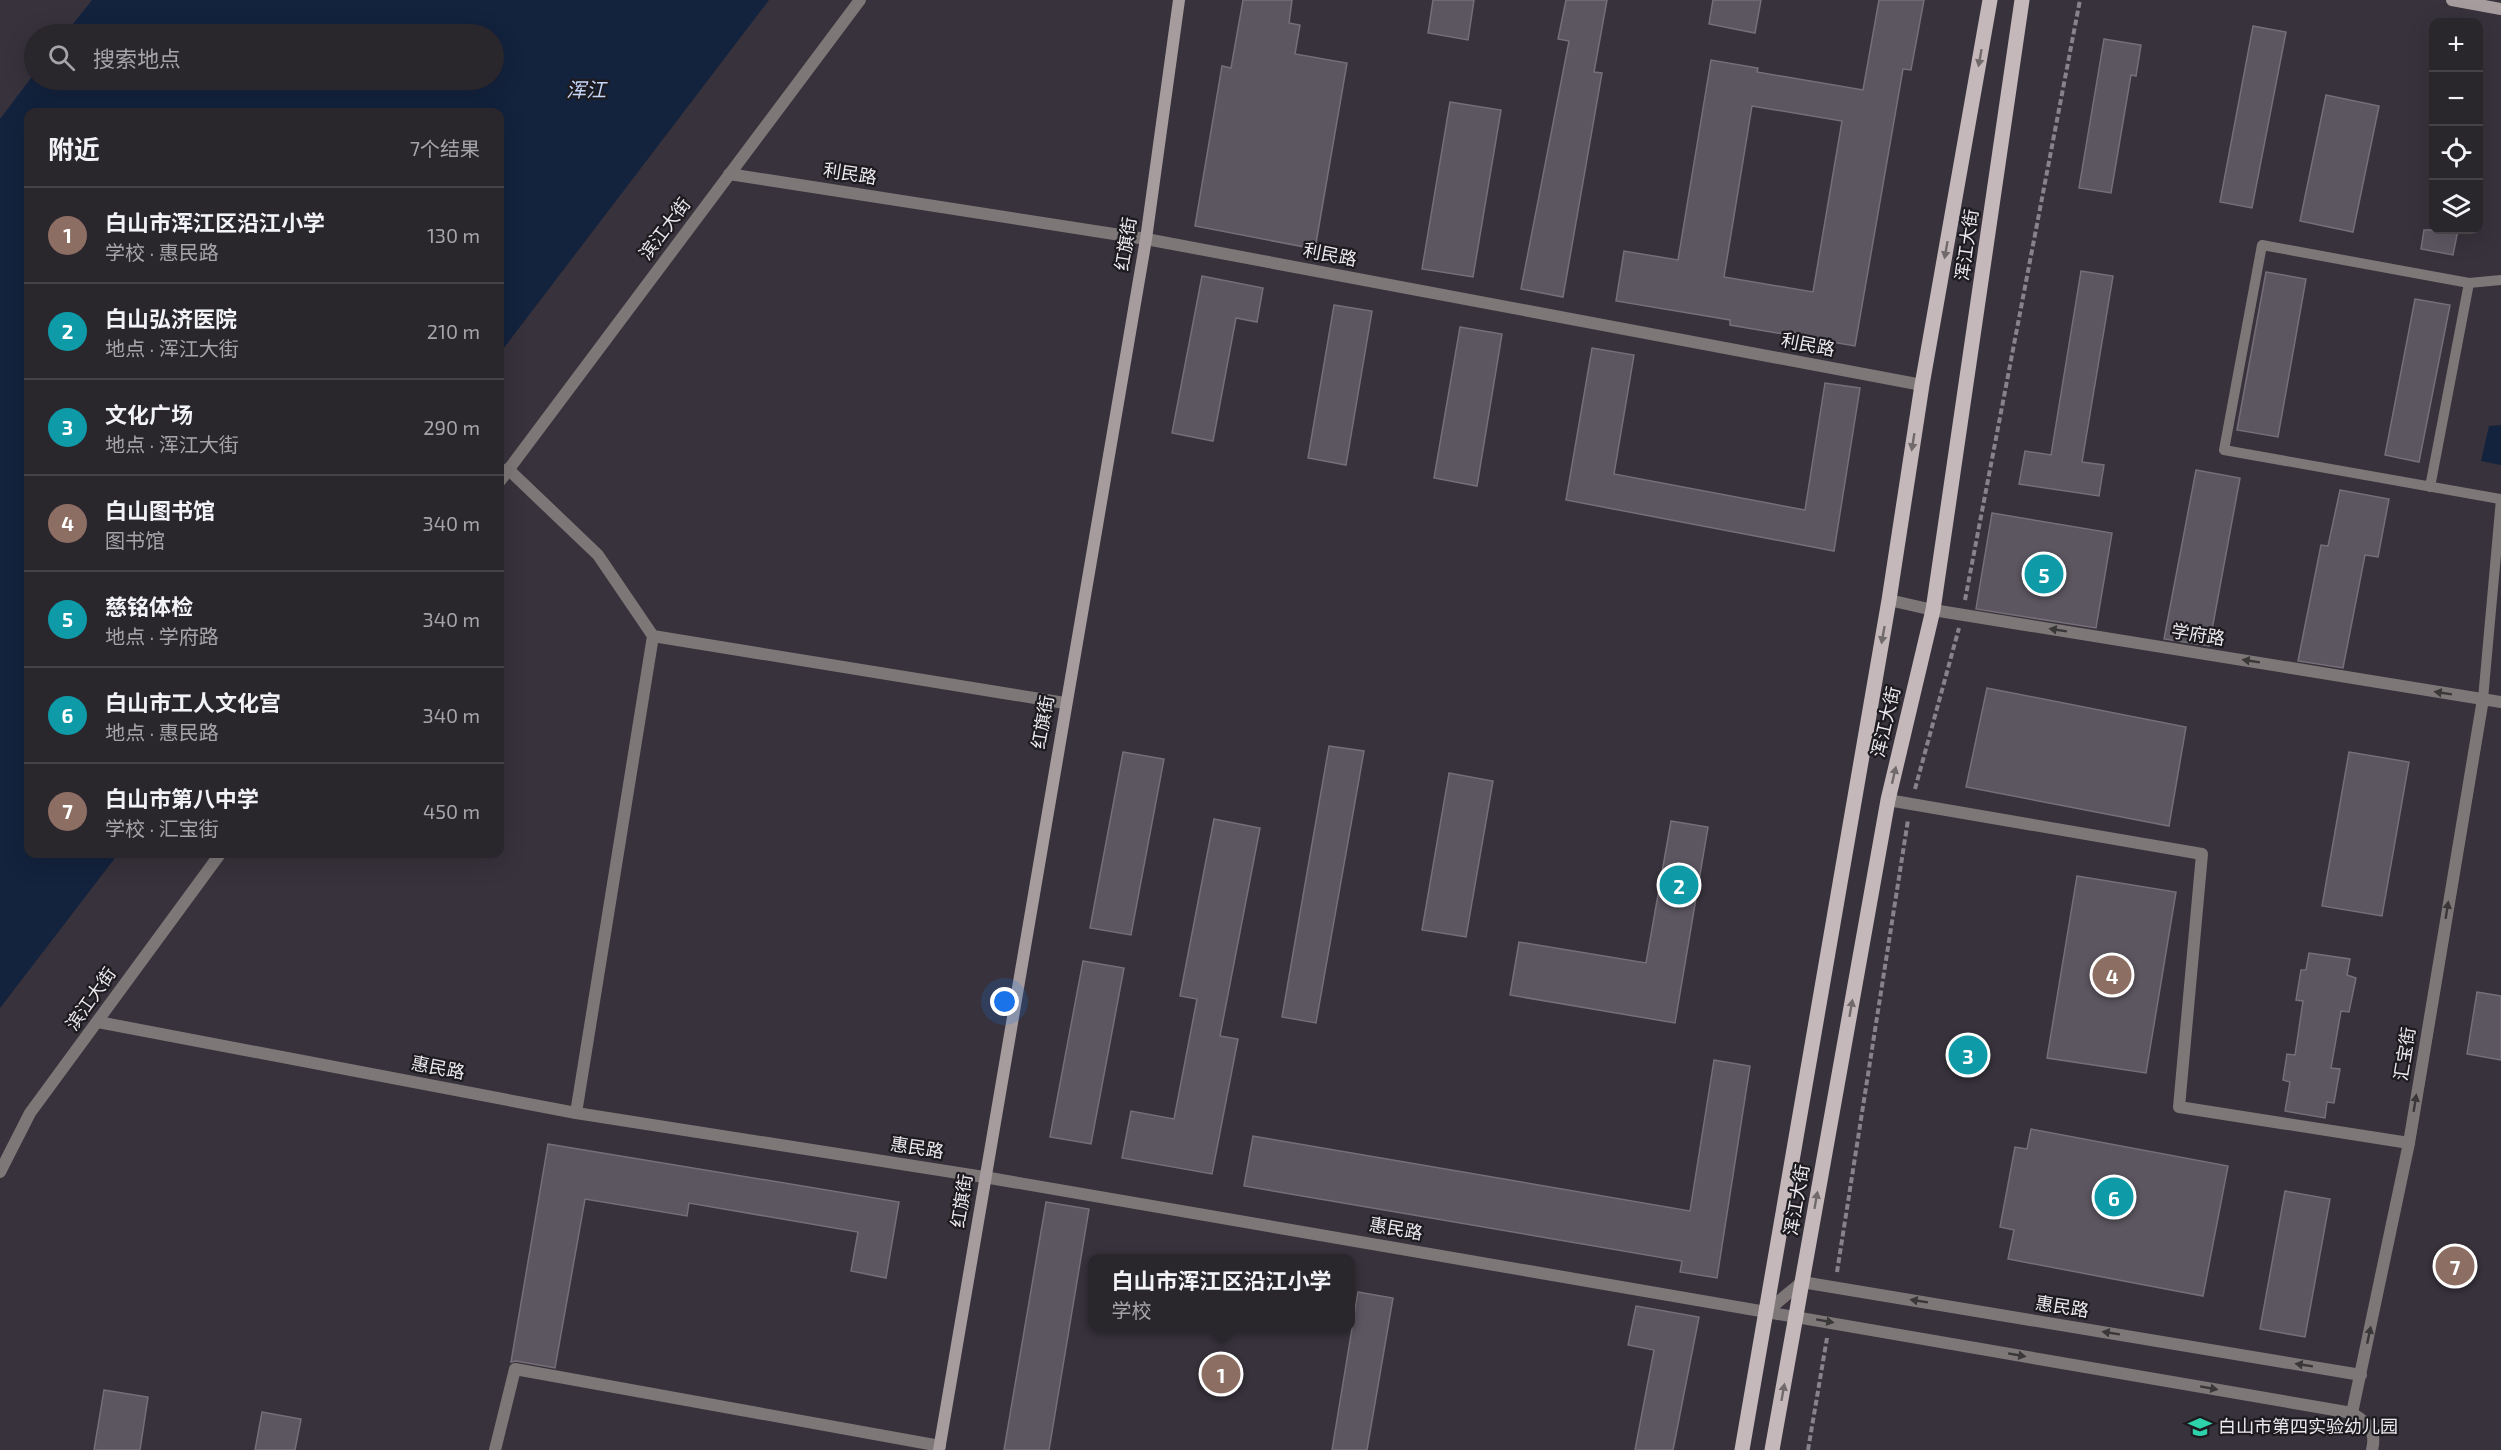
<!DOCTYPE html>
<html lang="zh">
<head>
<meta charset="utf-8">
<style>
	:root { --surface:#29262c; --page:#312e34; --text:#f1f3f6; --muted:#a5a5a9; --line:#454348; --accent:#8abfa5 }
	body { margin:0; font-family:"Exo 2","Noto Sans SC",sans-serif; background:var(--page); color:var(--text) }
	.controls { position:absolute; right:18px; top:18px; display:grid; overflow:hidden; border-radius:12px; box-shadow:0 6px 24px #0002 }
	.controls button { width:54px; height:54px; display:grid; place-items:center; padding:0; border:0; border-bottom:2px solid var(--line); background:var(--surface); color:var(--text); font:30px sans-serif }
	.you { position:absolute; left:1005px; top:1002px; width:21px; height:21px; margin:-15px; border:4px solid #fff; border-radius:50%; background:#1a73e8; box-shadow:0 0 0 9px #1a73e833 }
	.badge { display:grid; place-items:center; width:39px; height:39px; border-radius:50%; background:var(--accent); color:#fff; font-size:20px; font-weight:700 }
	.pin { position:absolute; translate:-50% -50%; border:3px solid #fff; box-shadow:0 2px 6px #0006 }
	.popup { position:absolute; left:1088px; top:1254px; width:267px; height:78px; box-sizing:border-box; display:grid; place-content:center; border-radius:12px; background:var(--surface); filter:drop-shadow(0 2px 4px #0005); font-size:20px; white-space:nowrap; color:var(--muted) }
	.popup b { font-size:22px; color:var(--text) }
	.popup::after { content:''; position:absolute; left:50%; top:100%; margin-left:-12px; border:12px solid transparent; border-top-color:var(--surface) }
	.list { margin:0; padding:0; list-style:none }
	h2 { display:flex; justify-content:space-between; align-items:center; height:78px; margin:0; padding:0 24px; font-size:26px }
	h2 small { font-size:20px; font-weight:400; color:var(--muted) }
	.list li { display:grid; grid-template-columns:39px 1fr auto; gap:18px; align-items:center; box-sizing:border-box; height:96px; padding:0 24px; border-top:2px solid var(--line) }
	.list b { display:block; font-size:22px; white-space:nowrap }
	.list p { margin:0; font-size:20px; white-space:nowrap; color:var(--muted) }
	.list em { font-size:20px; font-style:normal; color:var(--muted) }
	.icon { flex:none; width:33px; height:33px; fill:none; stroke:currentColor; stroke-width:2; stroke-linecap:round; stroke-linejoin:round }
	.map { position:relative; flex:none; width:2501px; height:1450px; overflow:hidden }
	.search { position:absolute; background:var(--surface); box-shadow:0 6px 24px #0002; left:24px; top:24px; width:480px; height:66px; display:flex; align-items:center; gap:15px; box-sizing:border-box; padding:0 21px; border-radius:33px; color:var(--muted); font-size:22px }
	.panel { position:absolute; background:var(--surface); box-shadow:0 6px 24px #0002; left:24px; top:108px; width:480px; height:750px; border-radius:12px }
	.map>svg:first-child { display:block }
</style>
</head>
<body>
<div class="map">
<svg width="2501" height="1450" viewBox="0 0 2501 1450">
	<rect width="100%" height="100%" fill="#37323b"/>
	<path fill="#13223d" d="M92,0H769L500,353V112H28V854H118L0,1008V119L34,74V80H494V34H65Z
		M2501,425V465L2481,461L2489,426Z"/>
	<path fill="#5c5660" stroke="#756f79" stroke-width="1.5" fill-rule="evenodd" d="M1243,0H1292L1289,23L1300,25L1295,54L1347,63L1315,249L1195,226L1222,66L1231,68Z
		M1433,0H1474L1468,40L1428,33Z
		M1566,0H1607L1594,72L1602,73L1563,297L1521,289L1569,41L1558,39Z
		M1713,0H1761L1755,33L1709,24Z
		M1879,0H1924L1911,70L1903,69L1855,346L1730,325V320L1616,301L1624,251L1678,260L1711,60L1758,68L1757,72L1863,90ZM1752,106L1842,121L1813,292L1724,277Z
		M2253,26L2286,32L2252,208L2220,202Z
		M2104,39L2141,45L2136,76L2131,75L2111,193L2079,188Z
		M2326,95L2379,106L2353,232L2300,221Z
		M1450,102L1501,110L1473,277L1422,269Z
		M2424,230H2458L2453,255L2421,249Z
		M2081,271L2113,276L2082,462L2104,465L2099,496L2019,484L2025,451L2051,455Z
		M2266,272L2306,279L2278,437L2237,430Z
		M1202,276L1263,288L1257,322L1236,318L1213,441L1172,433Z
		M2415,299L2450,305L2419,462L2385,455Z
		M1334,305L1372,311L1346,465L1308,458Z
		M1460,327L1502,334L1477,486L1434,478Z
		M1592,348L1634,355L1614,474L1805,510L1825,383L1860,388L1834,551L1566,500Z
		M2196,470L2240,478L2209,646L2164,639Z
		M2340,490L2389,499L2378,557L2365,555L2343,668L2298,661L2321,545L2328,546Z
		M1992,513L2112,533L2096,628L1976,609Z
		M1987,688L2186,727L2169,826L1966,787Z
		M1329,746L1364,751L1316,1023L1282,1017Z
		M1123,752L1164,759L1131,935L1090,928Z
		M2349,752L2409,762L2382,916L2322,906Z
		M1449,773L1493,781L1466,937L1422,930Z
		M1214,819L1260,828L1220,1036L1238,1039L1212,1174L1122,1158L1131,1111L1174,1119L1197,999L1180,996Z
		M1671,821L1708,827L1675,1023L1510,995L1519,942L1646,963Z
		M2077,876L2176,892L2146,1073L2047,1058Z
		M2309,953L2350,959L2347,975L2356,978L2349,1012L2341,1011L2331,1068L2340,1069L2334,1103L2327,1102L2325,1118L2285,1111L2290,1082L2283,1080L2287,1054L2295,1055L2303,1001L2296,1000L2301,970H2306Z
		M1083,961L1124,968L1091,1144L1050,1137Z
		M2477,992L2501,996V1060L2467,1054Z
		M1714,1060L1750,1066L1717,1278L1680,1272L1682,1261L1244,1186L1253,1136L1690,1211Z
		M2031,1129L2228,1166L2203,1296L2008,1259L2014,1230L2000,1227L2015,1147L2027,1149Z
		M548,1144L899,1202L886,1278L851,1271L858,1232L689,1203L687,1216L585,1199L555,1368L516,1361L511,1362Z
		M2285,1191L2330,1199L2305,1337L2260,1329Z
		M1046,1202L1089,1209L1049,1450H1004Z
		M1358,1292L1393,1298L1367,1450H1332Z
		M1636,1306L1699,1317L1673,1450H1635L1654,1350L1628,1345Z
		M104,1390L148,1397L140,1450H94Z
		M262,1412L301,1419L295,1450H255Z"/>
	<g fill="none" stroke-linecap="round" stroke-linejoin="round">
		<path stroke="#87838b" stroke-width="4" stroke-dasharray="6 3" stroke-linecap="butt" d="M1965,600L2080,0
			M1915,789L1959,628
			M1837,1272L1908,820
			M1808,1450L1827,1338"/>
		<path stroke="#7d7777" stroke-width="10" d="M2469,283L2501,280
			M2430,487L2469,283L2262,245L2224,450L2500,499
			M2483,699L2501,499"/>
		<path stroke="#7d7777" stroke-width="12" d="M508,469L598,555L653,636L1065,703
			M1888,800L2202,854L2179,1107L2409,1143
			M576,1113L653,636
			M2352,1413C2368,1423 2377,1430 2372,1450
			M495,1450L515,1369L940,1446"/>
		<path stroke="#7d7777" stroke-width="12" d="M729,174L1146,239L1922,385
			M500,481L860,0
			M1889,600L1933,610L2501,702
			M98,1022L576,1113L984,1177L2352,1413L2409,1143L2483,699
			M0,1172L30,1113L220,854
			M1767,1311L1802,1282L2361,1375"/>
		<path stroke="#a69c9d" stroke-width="12" d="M2452,0L2501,9
			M939,1450L1146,239L1179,0"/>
		<path stroke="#c5b8ba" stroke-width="15" d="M1742,1450L1889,600L1922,385L1990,0
			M1772,1450L1888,800L1933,610L2022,0"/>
	</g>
	<defs><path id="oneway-solid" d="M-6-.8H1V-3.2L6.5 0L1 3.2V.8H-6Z" transform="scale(1.5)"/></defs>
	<g fill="#716a6c">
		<use href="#oneway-solid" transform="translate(1980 58) rotate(100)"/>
		<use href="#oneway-solid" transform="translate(1946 250) rotate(100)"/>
		<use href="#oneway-solid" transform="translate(1913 442) rotate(99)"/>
		<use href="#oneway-solid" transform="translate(1883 635) rotate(100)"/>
		<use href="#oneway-solid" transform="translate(1894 775) rotate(-77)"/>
		<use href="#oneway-solid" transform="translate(1851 1008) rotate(-80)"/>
		<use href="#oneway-solid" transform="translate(1816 1200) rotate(-80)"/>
		<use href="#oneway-solid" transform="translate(1783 1392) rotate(-80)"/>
	</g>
	<g fill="#3a3739">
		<use href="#oneway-solid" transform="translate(2058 630) rotate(-171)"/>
		<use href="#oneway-solid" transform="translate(2251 661) rotate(-171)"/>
		<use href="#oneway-solid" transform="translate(2443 693) rotate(-171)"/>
		<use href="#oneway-solid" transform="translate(2447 910) rotate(-81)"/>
		<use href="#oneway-solid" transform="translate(2415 1103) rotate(-81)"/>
		<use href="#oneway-solid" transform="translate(1919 1301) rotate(-171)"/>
		<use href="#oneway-solid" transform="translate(1825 1321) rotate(10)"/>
		<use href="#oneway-solid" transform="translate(2111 1333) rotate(-171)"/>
		<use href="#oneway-solid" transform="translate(2369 1335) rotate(-78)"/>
		<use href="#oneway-solid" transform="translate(2017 1355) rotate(10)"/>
		<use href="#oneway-solid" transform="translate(2304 1365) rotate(-171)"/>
		<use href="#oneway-solid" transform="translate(2209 1388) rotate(10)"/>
	</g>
	<defs>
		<g id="school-bare" transform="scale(1.8)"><path d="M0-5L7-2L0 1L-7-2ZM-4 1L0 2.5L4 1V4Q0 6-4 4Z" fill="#2dd4ab" stroke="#1d1b1f" stroke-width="2.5" paint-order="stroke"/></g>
	</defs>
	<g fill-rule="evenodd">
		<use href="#school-bare" x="2200" y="1427"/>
	</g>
	<g text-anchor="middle" stroke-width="4.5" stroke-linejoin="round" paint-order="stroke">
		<g font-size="18" fill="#ece9ef" stroke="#1d1b1f">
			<text transform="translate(850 174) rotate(9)" y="6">利民路</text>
			<text transform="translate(665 229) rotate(-53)" y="6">滨江大街</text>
			<text transform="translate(1126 244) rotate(-81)" y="6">红旗街</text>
			<text transform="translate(1967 245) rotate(-82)" y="6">浑江大街</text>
			<text transform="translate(1330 255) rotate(11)" y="6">利民路</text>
			<text transform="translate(1808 345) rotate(11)" y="6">利民路</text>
			<text transform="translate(2198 635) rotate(9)" y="6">学府路</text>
			<text transform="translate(1043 722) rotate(-80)" y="6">红旗街</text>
			<text transform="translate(1886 722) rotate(-77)" y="6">浑江大街</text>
			<text transform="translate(91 999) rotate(-55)" y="6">滨江大街</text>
			<text transform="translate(2405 1054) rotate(-81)" y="6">汇宝街</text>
			<text transform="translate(438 1068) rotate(11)" y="6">惠民路</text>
			<text transform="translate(917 1148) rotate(9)" y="6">惠民路</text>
			<text transform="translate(1797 1200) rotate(-80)" y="6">浑江大街</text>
			<text transform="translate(962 1201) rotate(-81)" y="6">红旗街</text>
			<text transform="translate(1396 1229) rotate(10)" y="6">惠民路</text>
			<text transform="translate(2062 1307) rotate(9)" y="6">惠民路</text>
		</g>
		<g font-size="18" fill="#ece9ef" stroke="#1d1b1f" text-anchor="start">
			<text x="2218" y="1433">白山市第四实验幼儿园</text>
		</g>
		<g font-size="20" font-style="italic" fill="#c5d8f9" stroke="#1d1b1f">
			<text x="586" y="97">浑江</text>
		</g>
	</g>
</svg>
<div class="controls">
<button>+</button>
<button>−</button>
<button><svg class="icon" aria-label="locate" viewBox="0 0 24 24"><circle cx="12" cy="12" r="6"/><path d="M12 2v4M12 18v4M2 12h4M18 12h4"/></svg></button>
<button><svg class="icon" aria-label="layers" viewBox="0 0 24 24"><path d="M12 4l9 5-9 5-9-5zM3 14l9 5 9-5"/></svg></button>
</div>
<div class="you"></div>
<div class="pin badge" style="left:1221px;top:1374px;background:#8d6e63">1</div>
<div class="popup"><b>白山市浑江区沿江小学</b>学校</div>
<div class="pin badge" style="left:1679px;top:885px;background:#0f9aa8">2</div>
<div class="pin badge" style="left:1968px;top:1055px;background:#0f9aa8">3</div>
<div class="pin badge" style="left:2112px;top:975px;background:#8d6e63">4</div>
<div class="pin badge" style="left:2044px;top:574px;background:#0f9aa8">5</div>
<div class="pin badge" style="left:2114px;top:1197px;background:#0f9aa8">6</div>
<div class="pin badge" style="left:2455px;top:1266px;background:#8d6e63">7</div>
<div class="search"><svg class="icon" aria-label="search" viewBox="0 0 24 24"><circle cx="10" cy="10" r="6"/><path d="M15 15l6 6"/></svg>搜索地点</div>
<section class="panel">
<h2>附近<small>7个结果</small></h2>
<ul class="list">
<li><span class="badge" style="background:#8d6e63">1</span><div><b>白山市浑江区沿江小学</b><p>学校 · 惠民路</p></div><em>130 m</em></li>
<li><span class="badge" style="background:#0f9aa8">2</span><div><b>白山弘济医院</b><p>地点 · 浑江大街</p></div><em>210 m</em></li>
<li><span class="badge" style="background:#0f9aa8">3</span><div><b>文化广场</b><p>地点 · 浑江大街</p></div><em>290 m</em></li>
<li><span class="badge" style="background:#8d6e63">4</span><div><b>白山图书馆</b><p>图书馆</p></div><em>340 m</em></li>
<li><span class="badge" style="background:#0f9aa8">5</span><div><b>慈铭体检</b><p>地点 · 学府路</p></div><em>340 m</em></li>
<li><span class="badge" style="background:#0f9aa8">6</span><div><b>白山市工人文化宫</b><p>地点 · 惠民路</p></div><em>340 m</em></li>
<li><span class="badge" style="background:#8d6e63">7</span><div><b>白山市第八中学</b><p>学校 · 汇宝街</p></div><em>450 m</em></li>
</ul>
</section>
</div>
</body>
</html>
